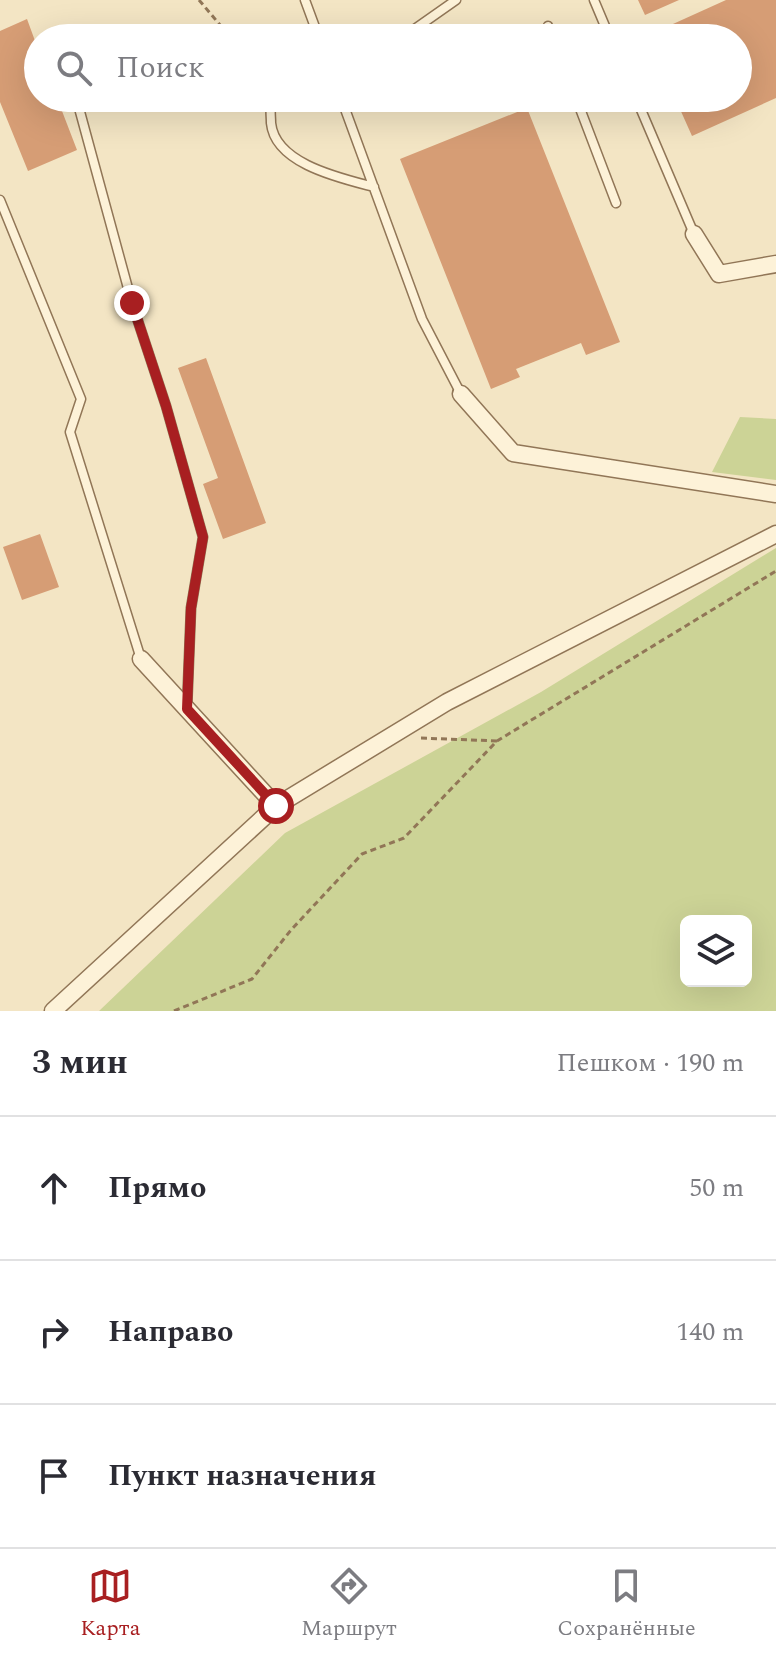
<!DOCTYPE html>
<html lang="ru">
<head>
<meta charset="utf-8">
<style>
	:root { --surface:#fff; --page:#f7f7f7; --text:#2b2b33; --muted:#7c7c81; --line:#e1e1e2; --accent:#a81f21 }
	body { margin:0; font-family:Spectral,serif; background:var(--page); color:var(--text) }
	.controls { position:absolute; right:24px; bottom:24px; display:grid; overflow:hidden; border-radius:12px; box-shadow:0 8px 32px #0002 }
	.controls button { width:72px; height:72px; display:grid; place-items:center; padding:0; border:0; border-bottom:2px solid var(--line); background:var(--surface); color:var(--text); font:40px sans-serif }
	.stop { position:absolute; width:24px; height:24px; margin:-18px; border:6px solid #a81f21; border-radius:50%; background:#fff }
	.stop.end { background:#a81f21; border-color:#fff; box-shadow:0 2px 8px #0008 }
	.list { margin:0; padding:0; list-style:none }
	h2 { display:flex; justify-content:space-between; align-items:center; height:104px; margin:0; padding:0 32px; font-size:34px }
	h2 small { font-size:26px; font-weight:400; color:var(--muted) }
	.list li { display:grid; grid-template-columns:52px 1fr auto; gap:24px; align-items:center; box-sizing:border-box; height:144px; padding:0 32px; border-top:2px solid var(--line) }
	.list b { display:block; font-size:30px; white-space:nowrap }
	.list em { font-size:26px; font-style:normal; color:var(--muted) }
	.icon { flex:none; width:44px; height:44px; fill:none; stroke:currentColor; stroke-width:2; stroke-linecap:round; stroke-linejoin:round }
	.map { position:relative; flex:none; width:776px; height:1011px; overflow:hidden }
	.search { position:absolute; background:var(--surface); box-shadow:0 8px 32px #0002; left:24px; right:24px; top:24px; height:88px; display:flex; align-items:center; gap:20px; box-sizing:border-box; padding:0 28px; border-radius:44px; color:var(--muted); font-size:30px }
	.sheet { height:536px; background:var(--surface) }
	nav { display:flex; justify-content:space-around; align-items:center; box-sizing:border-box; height:112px; border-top:2px solid var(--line); background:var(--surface); font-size:22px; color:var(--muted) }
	nav a { display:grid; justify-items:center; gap:4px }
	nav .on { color:var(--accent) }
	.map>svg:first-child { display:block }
</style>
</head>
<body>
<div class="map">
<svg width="776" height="1011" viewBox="0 0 776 1011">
	<rect width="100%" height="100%" fill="#f3e5c4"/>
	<path fill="#ccd396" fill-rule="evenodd" d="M740,417L776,419V480L712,472Z
		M776,548V1011H99L285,833L541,692ZM686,921H746V981H686Z"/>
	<path fill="#d69d75" d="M638,0H679L645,15Z
		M726,0H776V98L692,136L675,98H738V38H642Z
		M27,19L38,49V98H57L77,150L28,171L0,102V31Z
		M527,108L620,342L586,355L581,343L516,369L520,377L491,389L400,159Z
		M206,358L266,523L223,539L203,484L218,478L178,368Z
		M40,534L59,587L22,600L3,547Z"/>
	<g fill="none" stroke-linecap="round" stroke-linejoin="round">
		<g stroke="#917657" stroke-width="11">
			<path id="lane" d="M305,0L319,38
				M594,0L610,38
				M548,26L552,38
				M395,38L409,33L456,0
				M273,98C269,107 271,114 271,123C275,164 340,178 374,187
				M341,98L422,319L461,394
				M576,98L616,203
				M636,98L694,234
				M79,108L132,303L166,406L203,537L191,608L187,709
				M0,200L81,399L70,432L141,659"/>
		</g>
		<g stroke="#917657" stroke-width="19">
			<path id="street" d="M694,234L719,274L776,264
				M461,394L513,453L776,494
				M141,659L276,806
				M53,1011L276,806L447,702L776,534"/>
		</g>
		<path stroke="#917657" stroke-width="3" stroke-dasharray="6 4" stroke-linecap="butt" d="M199,0L231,38
			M421,738L497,741
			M174,1011L252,979L291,930L362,854L404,838L497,741L776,571"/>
		<use href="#lane" stroke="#fdf2d8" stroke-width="8"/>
		<use href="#street" stroke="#fdf2d8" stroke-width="16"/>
	</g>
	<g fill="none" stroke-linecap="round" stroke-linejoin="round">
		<path stroke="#a81f21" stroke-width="10" d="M132,303L166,406L203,537L191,608L187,709L276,806"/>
	</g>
</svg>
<div class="controls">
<button><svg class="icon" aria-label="layers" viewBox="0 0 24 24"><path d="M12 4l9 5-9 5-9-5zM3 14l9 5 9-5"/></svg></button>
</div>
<div class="stop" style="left:276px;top:806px"></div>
<div class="stop end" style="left:132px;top:303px"></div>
<div class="search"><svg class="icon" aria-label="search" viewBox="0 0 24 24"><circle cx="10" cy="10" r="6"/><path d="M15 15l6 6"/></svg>Поиск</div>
</div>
<section class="sheet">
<h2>3 мин<small>Пешком · 190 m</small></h2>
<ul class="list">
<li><svg class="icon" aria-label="ahead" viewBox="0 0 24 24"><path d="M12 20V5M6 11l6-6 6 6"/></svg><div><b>Прямо</b></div><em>50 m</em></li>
<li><svg class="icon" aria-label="right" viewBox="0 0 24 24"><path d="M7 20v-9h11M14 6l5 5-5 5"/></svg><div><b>Направо</b></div><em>140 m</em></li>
<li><svg class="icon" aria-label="arrive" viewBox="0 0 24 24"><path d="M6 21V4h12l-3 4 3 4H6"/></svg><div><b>Пункт назначения</b></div></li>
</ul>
</section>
<nav>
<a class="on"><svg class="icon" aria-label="map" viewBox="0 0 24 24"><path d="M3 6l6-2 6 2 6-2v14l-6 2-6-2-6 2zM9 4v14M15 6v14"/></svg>Карта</a>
<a><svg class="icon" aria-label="directions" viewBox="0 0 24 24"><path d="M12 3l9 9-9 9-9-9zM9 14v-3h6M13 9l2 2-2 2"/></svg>Маршрут</a>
<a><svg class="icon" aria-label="saved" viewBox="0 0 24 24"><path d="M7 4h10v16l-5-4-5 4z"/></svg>Сохранённые</a>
</nav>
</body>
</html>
